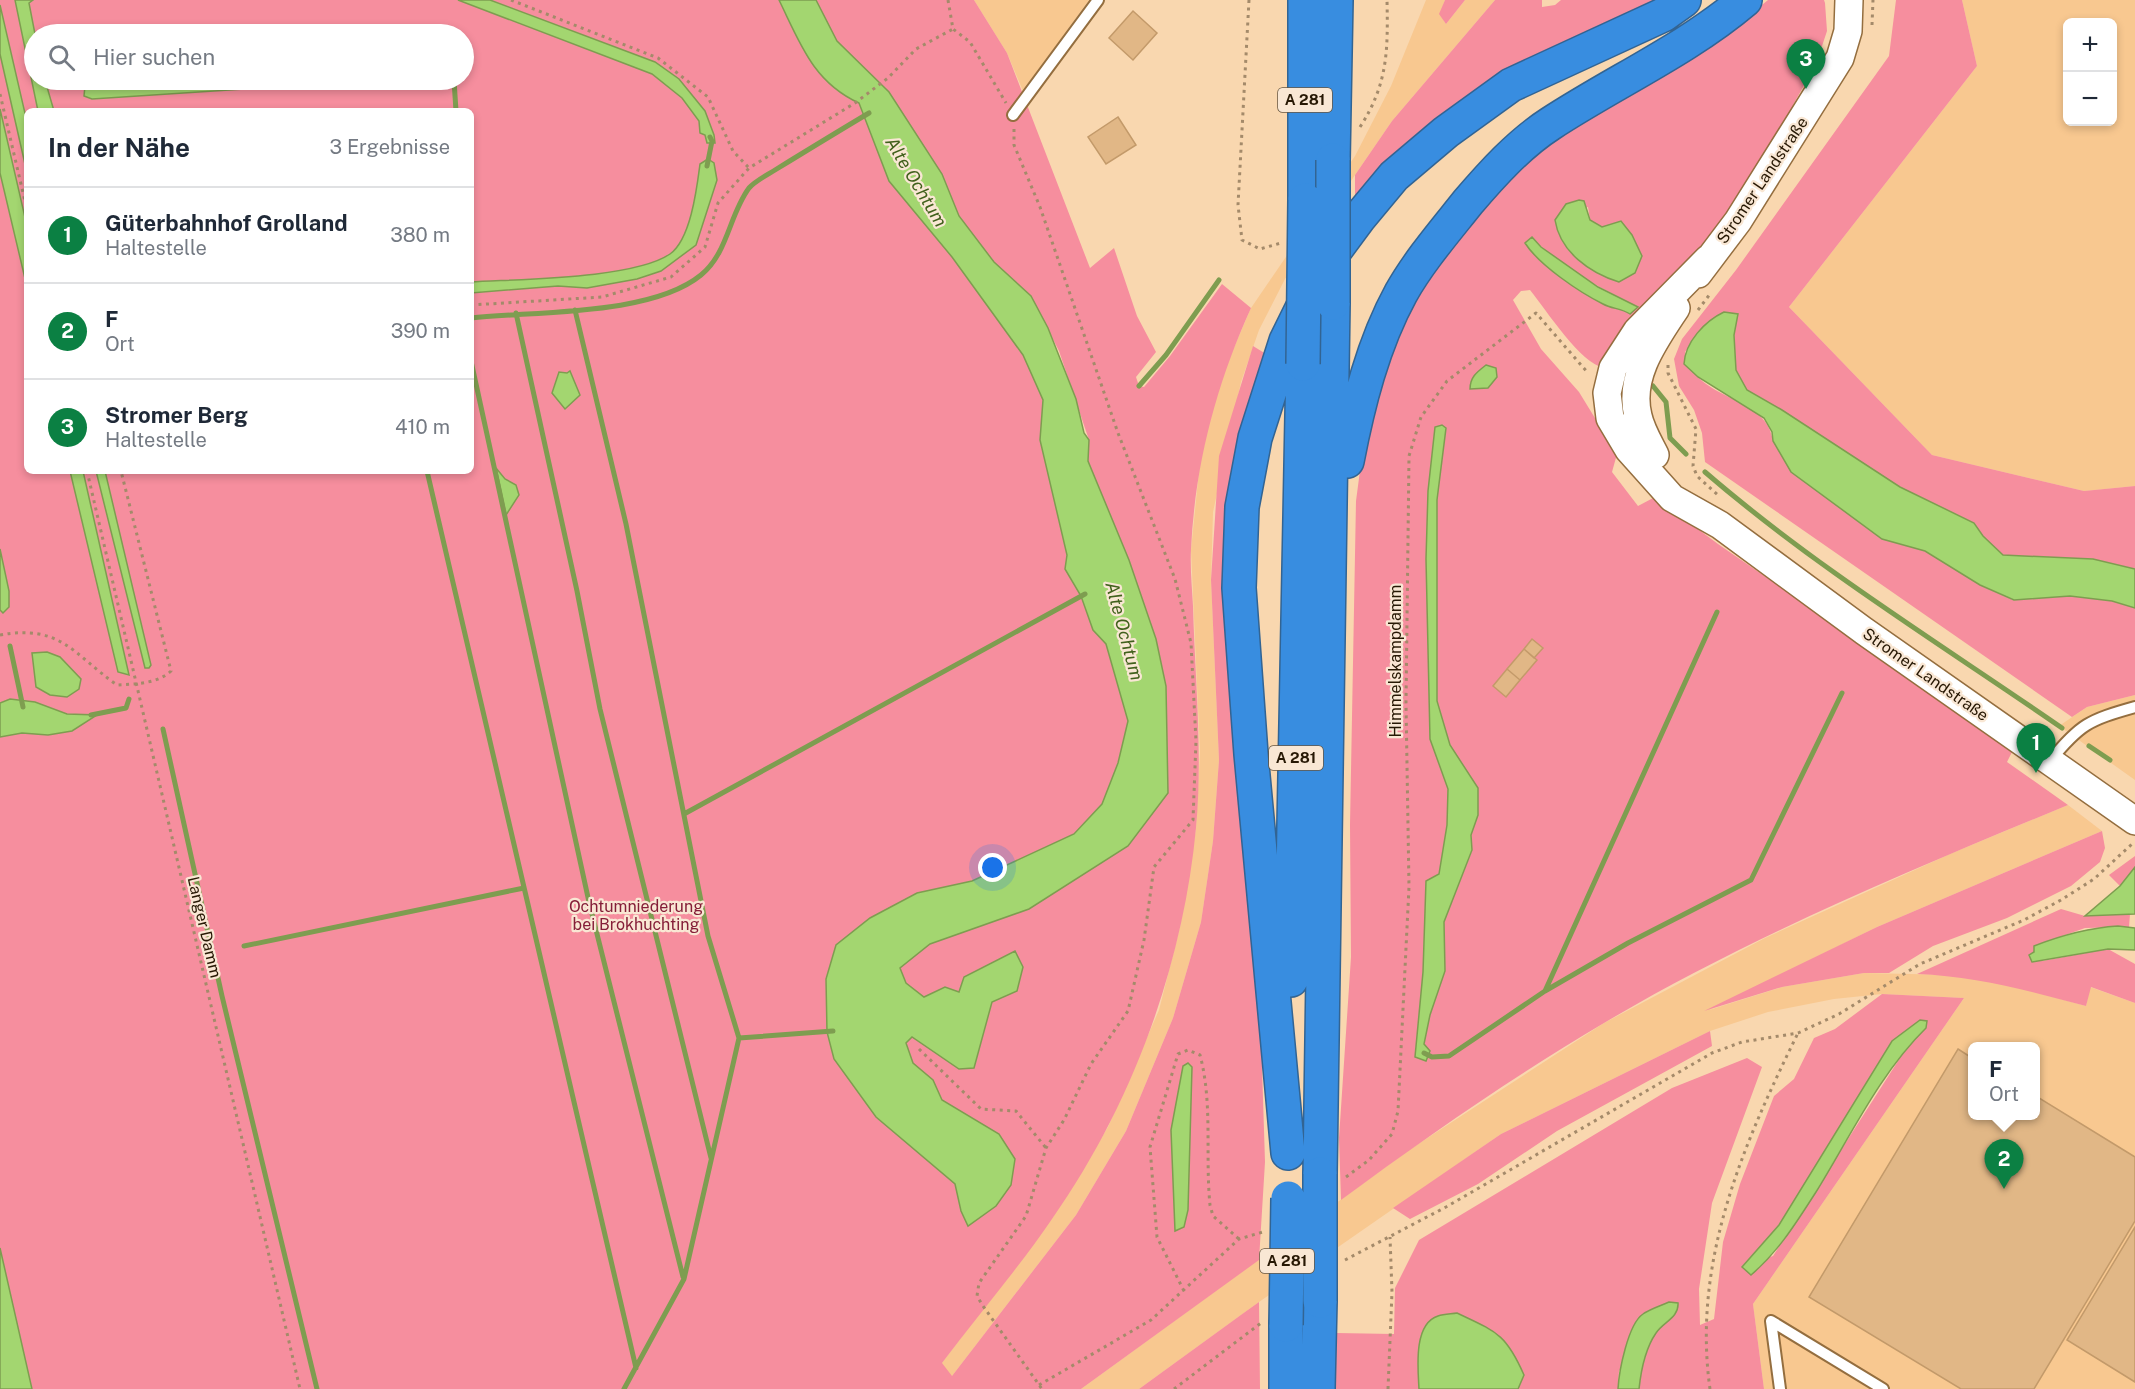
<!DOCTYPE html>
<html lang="de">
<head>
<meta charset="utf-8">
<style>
	:root { --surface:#fff; --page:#f6f6f7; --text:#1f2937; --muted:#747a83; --line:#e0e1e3; --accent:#0b8043 }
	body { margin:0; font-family:"Public Sans",sans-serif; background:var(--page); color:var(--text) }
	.controls { position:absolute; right:18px; top:18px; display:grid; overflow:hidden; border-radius:9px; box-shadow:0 3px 9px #0003 }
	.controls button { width:54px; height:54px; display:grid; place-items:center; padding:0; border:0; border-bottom:2px solid var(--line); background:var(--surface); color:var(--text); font:30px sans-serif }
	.you { position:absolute; left:993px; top:868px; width:21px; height:21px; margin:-15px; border:4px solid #fff; border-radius:50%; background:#1a73e8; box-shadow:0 0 0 9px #1a73e833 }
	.badge { display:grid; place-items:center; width:39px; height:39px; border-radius:50%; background:var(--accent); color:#fff; font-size:20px; font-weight:700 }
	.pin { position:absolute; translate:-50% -50px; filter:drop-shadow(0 2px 3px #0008) }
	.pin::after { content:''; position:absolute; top:32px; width:21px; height:18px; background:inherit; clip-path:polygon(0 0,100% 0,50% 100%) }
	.popup { position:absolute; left:1968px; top:1042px; width:72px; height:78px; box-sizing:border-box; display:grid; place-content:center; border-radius:9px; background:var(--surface); filter:drop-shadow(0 2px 4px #0005); font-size:20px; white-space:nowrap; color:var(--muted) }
	.popup b { font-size:22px; color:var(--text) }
	.popup::after { content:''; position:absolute; left:50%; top:100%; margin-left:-12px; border:12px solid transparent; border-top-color:var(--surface) }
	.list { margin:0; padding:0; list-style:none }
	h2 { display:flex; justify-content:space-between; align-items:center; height:78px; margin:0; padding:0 24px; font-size:26px }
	h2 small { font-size:20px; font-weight:400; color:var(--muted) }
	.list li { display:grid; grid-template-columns:39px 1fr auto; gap:18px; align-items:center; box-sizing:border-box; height:96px; padding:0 24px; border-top:2px solid var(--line) }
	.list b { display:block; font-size:22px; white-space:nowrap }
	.list p { margin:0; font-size:20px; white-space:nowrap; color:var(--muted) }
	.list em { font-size:20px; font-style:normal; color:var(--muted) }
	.icon { flex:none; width:33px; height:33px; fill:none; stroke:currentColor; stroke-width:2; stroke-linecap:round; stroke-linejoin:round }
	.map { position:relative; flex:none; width:2135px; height:1389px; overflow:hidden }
	.search { position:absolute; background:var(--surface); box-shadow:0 3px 9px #0003; left:24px; top:24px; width:450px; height:66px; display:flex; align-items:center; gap:15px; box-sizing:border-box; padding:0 21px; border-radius:33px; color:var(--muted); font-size:22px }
	.panel { position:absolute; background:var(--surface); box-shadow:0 3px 9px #0003; left:24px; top:108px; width:450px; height:366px; border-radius:9px }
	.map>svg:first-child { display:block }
</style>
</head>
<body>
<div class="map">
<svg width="2135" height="1389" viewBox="0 0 2135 1389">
	<rect width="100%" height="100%" fill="#f9d7af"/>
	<path fill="#f8c890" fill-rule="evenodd" d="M974,0H1089L1023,91L1007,53Z
		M1426,0H1445L1440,14L1446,24L1465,0H1495L1392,121L1355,175L1285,279L1259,330L1241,382L1213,512L1211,580L1219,760L1213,841L1201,922L1173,1018L1126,1131L1076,1215L942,1389H922L1053,1217L1108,1127L1159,1010L1180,927L1196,829L1200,752L1191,550L1201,451L1223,373L1251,308L1355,156L1391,86Z
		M1962,0H2135V486L2084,491L1932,455L1789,307L1977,66ZM2068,22H2112V122H2068Z
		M2135,695V780L2059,726L2087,707Z
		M2068,805L2102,831L1877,927L1709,1010L1782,987L1864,973L1957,975L2014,986L2086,1006L2090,987L2135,1003V1389H1764L1753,1304L1964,998L1882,994L1834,999L1768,1012L1710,1031L1501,1134L1259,1302L1139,1389H1081L1409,1150L1604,1023L1765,938L1950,854ZM1972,1046H2036V1116H1972Z"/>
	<path fill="#f68e9e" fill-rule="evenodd" d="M0,0H974L1007,53L1090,268L1114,248L1137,316L1156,352L1136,377L1139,386L1144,387L1170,356L1222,284L1251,308C1216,385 1195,465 1191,549C1190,568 1192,587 1193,606C1195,680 1203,754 1196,828C1183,966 1132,1105 1052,1219C1018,1269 978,1315 942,1363L952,1376L1076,1215L1126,1131L1173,1018L1201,922L1213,841L1219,760L1211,580L1219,456L1253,346L1266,354L1242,431L1265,1162L1259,1260L1081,1389H0ZM34,34H464V80H34ZM27,111H471V471H27ZM1020,286L1031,296L1059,351L1089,440L1088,461L1129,560L1156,639L1166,686L1168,793Z
		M1445,0H1465L1446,24L1439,14Z
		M1495,0H1542V7L1555,5L1561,0H1657L1355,200V175L1392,121Z
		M1768,0H1824L1825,3L1827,31L1816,64L1793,105L1798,108L1704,247L1604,368C1580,363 1547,311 1530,290L1521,291L1513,300L1541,349L1579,392L1617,454L1612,472L1638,506L1655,497L1718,544L2014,748L2007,762L2068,805C1911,870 1751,936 1604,1023C1514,1076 1426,1137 1341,1200L1339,1138L1351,957L1350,825L1356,501L1366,425L1404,317L1432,268L1510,177L1553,141L1711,47ZM1588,207L1590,220L1602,227L1555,220ZM1533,238C1560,269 1602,288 1638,307L1630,314L1621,309L1525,243ZM1435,428H1446L1437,500V701L1450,745L1478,788V814L1471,835L1472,851L1444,922L1445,971L1430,1015L1424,1045L1415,1056L1423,972L1426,881L1439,874L1447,825L1448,788L1430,739L1426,559L1428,491Z
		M1896,0H1962L1977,66L1789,307L1932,455L2084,491L2135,486V569L2093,559L2003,555L1983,536L1974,523L1900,487L1782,410L1747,390L1736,370L1734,335L1738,314L1701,332L1685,352C1689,360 1693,371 1698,377C1721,401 1768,403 1773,441L1882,539L1925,551L1980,585L2013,600L2070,596L2112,601L2135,608V695L2087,707L2072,717L1705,462L1702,433L1694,410L1679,386L1674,359L1682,339L1736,270L1889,56Z
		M2102,831L2105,848L2100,862L2071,886L2007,918L1933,946L1889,973H1864L1782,987L1704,1011L1877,927Z
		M2135,856V867L2120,886L2109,875Z
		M2061,909L2085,916L2130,914L2129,927L2085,928L2034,946L2042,961L2108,949L2135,964V1003L2091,987L2086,1006C2030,991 1975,976 1917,974Z
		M1882,994L1964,998L1753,1304L1764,1389H1639C1641,1370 1645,1349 1656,1332C1662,1322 1673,1318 1678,1307L1619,1371L1618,1389H1518L1524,1375L1418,1368L1419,1389H1336V1333L1394,1334L1395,1288L1419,1240L1672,1088L1747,1058L1762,1067L1712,1203L1699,1289L1700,1325L1714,1319L1723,1242L1740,1184L1774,1096L1794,1079L1814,1038L1835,1029ZM1926,1028L1907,1047L1773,1256L1742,1266L1779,1226L1892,1041Z
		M1710,1031L1712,1046L1557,1131L1478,1184L1410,1219L1393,1208L1501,1134Z
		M1259,1302L1260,1389H1139L1245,1312Z"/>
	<path fill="#a3d670" stroke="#7e9d50" stroke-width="1.5" d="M15,0H33L29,3L35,34L34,80H45L54,111H38Z
		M458,0H490L655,62L679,79L705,111L714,135L715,143H707L705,135L700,133L699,121L682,98L652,74Z
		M779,0H816L837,41L889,92L942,174L959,216L994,262L1031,296L1048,328L1076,399L1084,433L1089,440L1088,461L1129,560L1156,639L1166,686L1168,793L1128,846L1029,909L930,944L900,968L906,983L924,997L945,987L959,992L964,977L1015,951L1023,967L1017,991L992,1002L974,1068L959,1069L912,1037L906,1043L913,1063L933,1080L942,1100L999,1134L1015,1159L1011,1185L996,1206L968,1226L961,1211L955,1184L876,1117L834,1059L827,1032L826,979L836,945L870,918L917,893L972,881L1074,834L1102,804L1118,763L1128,721L1106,644L1093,630L1081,596L1065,569L1067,555L1040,440L1043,400L1023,355L952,257L889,181L859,103C813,82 800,43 779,0Z
		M0,5L27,122V173L0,54Z
		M100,80H384L92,99L84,96L85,86Z
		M0,109L27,226V287L0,173Z
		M708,159L714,163L717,180L696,245L661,271L637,279L587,288L558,286L471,293V282C517,279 634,279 670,254C691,239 697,187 700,164Z
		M1579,200L1584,201L1590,220L1602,227L1621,221L1632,235L1642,256L1635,273L1619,282C1590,273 1560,252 1555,220L1566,204Z
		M1532,237L1541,247L1598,287L1638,307L1630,314C1621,308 1612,309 1603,304C1579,292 1539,265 1525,243Z
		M1724,312L1738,314L1734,335L1736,370L1747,390L1782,410L1900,487L1974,523L1983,536L2003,555L2093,559L2135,569V608L2112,601L2070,596L2014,600L1980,585L1925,551L1882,539L1791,472L1773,441L1772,432L1764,418L1698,377L1684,364C1685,342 1705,321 1724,312Z
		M1486,365L1496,368L1497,377L1488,388L1470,389C1470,377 1477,372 1486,365Z
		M570,371L580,395L565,409L552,393L559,372L567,373Z
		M1442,425L1446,428L1437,500V701L1450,745L1478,788V815L1471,835L1472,850L1444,922L1445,971L1430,1015L1424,1044L1430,1051L1426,1061L1415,1057L1423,972L1426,881L1439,874L1447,825L1448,789L1430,739L1426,559L1428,491L1435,427Z
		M496,468L505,479L516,485L519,495L506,515Z
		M70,471H83L129,675L118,672Z
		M96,471H105L151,665L149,668H145Z
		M0,549L9,591V607L3,613L0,610Z
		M47,652L60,657L81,679L79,689L67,697L50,695L36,687L32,653Z
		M10,699L35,702L67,714L97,715L72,731L48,735L22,733L0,737V703Z
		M2135,867V914L2085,916L2120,886Z
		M2118,926L2135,928V950L2108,949L2032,962L2029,955L2034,952V946C2062,935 2087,928 2118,926Z
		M1920,1020L1927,1021L1926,1028C1880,1073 1850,1137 1816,1192C1796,1223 1779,1251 1751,1275L1742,1267L1779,1225L1892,1041Z
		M1188,1063L1192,1067L1188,1210L1184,1227L1175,1231L1171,1130L1183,1066Z
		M0,1248L32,1389H0Z
		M1669,1302L1678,1303C1679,1318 1663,1322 1656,1333C1645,1349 1641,1370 1639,1389H1618C1619,1371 1628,1324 1643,1314C1650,1309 1660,1306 1669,1302Z
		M1457,1313C1497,1332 1506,1334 1524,1375L1518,1389H1419C1418,1369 1413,1324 1438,1316C1444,1314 1451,1314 1457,1313Z"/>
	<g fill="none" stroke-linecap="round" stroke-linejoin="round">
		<path stroke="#7e9d50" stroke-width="5" d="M454,80L456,111
			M707,166L712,141L710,137
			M575,310L626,524L708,936L739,1038L684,1279L624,1389
			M516,313L577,591L600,709L711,1158
			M471,318C534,311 651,316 701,275C728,253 729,215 749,188C755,181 767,175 775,170C806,151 837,132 869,113
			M471,361L589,902L683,1277
			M1139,386L1166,355L1219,280
			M1653,386L1666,402L1670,438L1686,454
			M427,471L636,1368
			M1705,472C1815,567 1942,645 2062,728
			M10,646L23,707
			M91,715L126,708L129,699
			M163,729L222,996L317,1389
			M2089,746L2110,760
			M684,814L1085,594
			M244,946L524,888
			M1545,991L1628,943L1751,880L1842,693
			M739,1038L833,1031
			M1424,1053L1432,1057L1449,1056L1545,991L1717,612"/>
	</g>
	<path fill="#e1b786" stroke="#c39a6a" stroke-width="1.5" d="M1133,11L1157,33L1133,60L1109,38Z
		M1118,117L1136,145L1106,164L1088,137Z
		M1532,639L1543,648L1534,658L1524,649Z
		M1524,649L1537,660L1520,680L1507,669Z
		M1507,669L1520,680L1506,697L1493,686Z
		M1958,1049L1972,1058V1116H2036V1096L2135,1157V1221L2034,1389H1961L1809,1297Z
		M2135,1227V1382L2067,1340Z"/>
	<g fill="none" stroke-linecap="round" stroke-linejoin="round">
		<g stroke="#946e3f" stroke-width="14">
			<path id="service" d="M1013,115L1098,0
				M2050,761C2080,724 2089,720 2135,707
				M1780,1389L1771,1321L1883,1389"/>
		</g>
		<g stroke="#946e3f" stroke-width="30">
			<path id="tertiary" d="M1708,259L1637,331L1613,368L1607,393L1610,418L1629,450L1672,498L1720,525L1864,631L2135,821
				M1698,274L1738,221L1840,58L1848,31L1849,0
				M1655,455C1649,443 1641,430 1638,416C1628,376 1655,340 1676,308"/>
		</g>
		<g stroke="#326493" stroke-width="36">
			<path id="motorway" d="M1305,0V200
				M1333,160L1336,0
				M1347,461C1358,404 1373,344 1401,293C1419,261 1445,231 1468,202C1492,174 1519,144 1550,124C1614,82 1686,50 1745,0
				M1291,980L1303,364
				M1288,1153L1251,754L1239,588L1242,507L1255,438L1286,341L1322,268L1359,218L1394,176L1446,132L1511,85L1663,15L1684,0
				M1320,1174L1333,303
				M1286,1389V1325
				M1318,1389L1320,1301"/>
		</g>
		<path stroke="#a48a6a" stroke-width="3" stroke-dasharray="3 4.5" stroke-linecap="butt" d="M511,0L658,58L708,97L733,151L749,168
			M948,0L953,29L970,42L1006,103
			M1249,0L1238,205L1242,240L1260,249L1281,243
			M1872,25L1873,0
			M0,94L27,210
			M1360,127C1388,84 1388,50 1387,0
			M1014,129V145L1040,207L1118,433L1175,579L1191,643L1196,741L1193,820L1154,867L1144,940L1128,1011L1091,1064L1064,1120L1046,1148L1026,1216L979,1283L977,1296L983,1306L1042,1389
			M471,305L602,297L671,277L705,247L718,203L749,168L855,103L888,78L916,49L953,29
			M1698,310L1710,294
			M1668,365V373L1696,429L1693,466L1697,476L1720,497
			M87,471L300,1389
			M0,635C61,624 73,654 117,685C135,684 157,684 171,671L121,471
			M919,1049L981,1109L1016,1111L1046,1148
			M1346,1177L1369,1160L1392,1134L1398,1111L1409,887L1406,703L1409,456L1421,417L1447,381L1536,313L1588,373
			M1345,1260L1446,1207L1712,1053L1742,1042L1798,1033L1839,1014L1920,964L2024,920L2061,900L2094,879L2132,844
			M1184,1291L1157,1237L1150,1147L1178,1054L1188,1050L1200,1055C1213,1104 1205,1155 1210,1205L1213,1216L1239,1239
			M1039,1385L1151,1320L1239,1239L1263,1232
			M1174,1389L1261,1323
			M1388,1389L1392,1292L1390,1237
			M1710,1389C1692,1261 1743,1145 1798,1033"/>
		<use href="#service" stroke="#fff" stroke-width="10"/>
		<use href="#tertiary" stroke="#fff" stroke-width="27"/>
		<use href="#motorway" stroke="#388de0" stroke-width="33"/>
		<g stroke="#326493" stroke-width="36" stroke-linecap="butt">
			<path id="motorway-bridge" d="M1333,303V160
				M1303,364L1305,200
				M1320,1301V1174
				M1286,1325L1288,1198"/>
		</g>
		<use href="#motorway-bridge" stroke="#388de0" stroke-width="33"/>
	</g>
	<g text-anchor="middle" stroke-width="4.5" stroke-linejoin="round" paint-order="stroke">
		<g fill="#f9e7d4" stroke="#665642" stroke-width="1.5">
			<rect x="1278" y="88" width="54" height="24" rx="4.5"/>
			<rect x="1269" y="746" width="54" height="24" rx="4.5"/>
			<rect x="1260" y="1249" width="54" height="24" rx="4.5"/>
		</g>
		<g font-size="15" font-weight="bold" fill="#271804">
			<text x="1305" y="105">A 281</text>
			<text x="1296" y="763">A 281</text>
			<text x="1287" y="1266">A 281</text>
		</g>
		<g font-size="16" fill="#271804" stroke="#f9e7d4">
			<text transform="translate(1762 180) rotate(-56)" y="6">Stromer Landstraße</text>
			<text transform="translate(1395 661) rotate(-90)" y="6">Himmelskampdamm</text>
			<text transform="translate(1926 674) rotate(35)" y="6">Stromer Landstraße</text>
			<text transform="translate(205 927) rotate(77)" y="6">Langer Damm</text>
		</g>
		<g font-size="16" fill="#851e38" stroke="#f9e7d4">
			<text x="636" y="912">Ochtumniederung<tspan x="636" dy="18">bei Brokhuchting</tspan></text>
		</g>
		<g font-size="18" font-style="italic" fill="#41611c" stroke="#f9e7d4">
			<text transform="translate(916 182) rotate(59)" y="6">Alte Ochtum</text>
			<text transform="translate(1124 631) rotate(75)" y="6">Alte Ochtum</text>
		</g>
	</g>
</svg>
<div class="controls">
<button>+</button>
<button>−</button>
</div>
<div class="you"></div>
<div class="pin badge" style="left:2036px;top:773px">1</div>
<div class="pin badge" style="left:2004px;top:1189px">2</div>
<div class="popup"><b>F</b>Ort</div>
<div class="pin badge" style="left:1806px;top:89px">3</div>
<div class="search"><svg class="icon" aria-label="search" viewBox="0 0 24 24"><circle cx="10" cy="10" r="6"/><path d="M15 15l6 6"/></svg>Hier suchen</div>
<section class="panel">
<h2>In der Nähe<small>3 Ergebnisse</small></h2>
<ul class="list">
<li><span class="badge">1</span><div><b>Güterbahnhof Grolland</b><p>Haltestelle</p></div><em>380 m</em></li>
<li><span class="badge">2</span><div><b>F</b><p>Ort</p></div><em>390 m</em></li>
<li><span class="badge">3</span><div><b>Stromer Berg</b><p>Haltestelle</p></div><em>410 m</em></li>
</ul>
</section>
</div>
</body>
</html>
